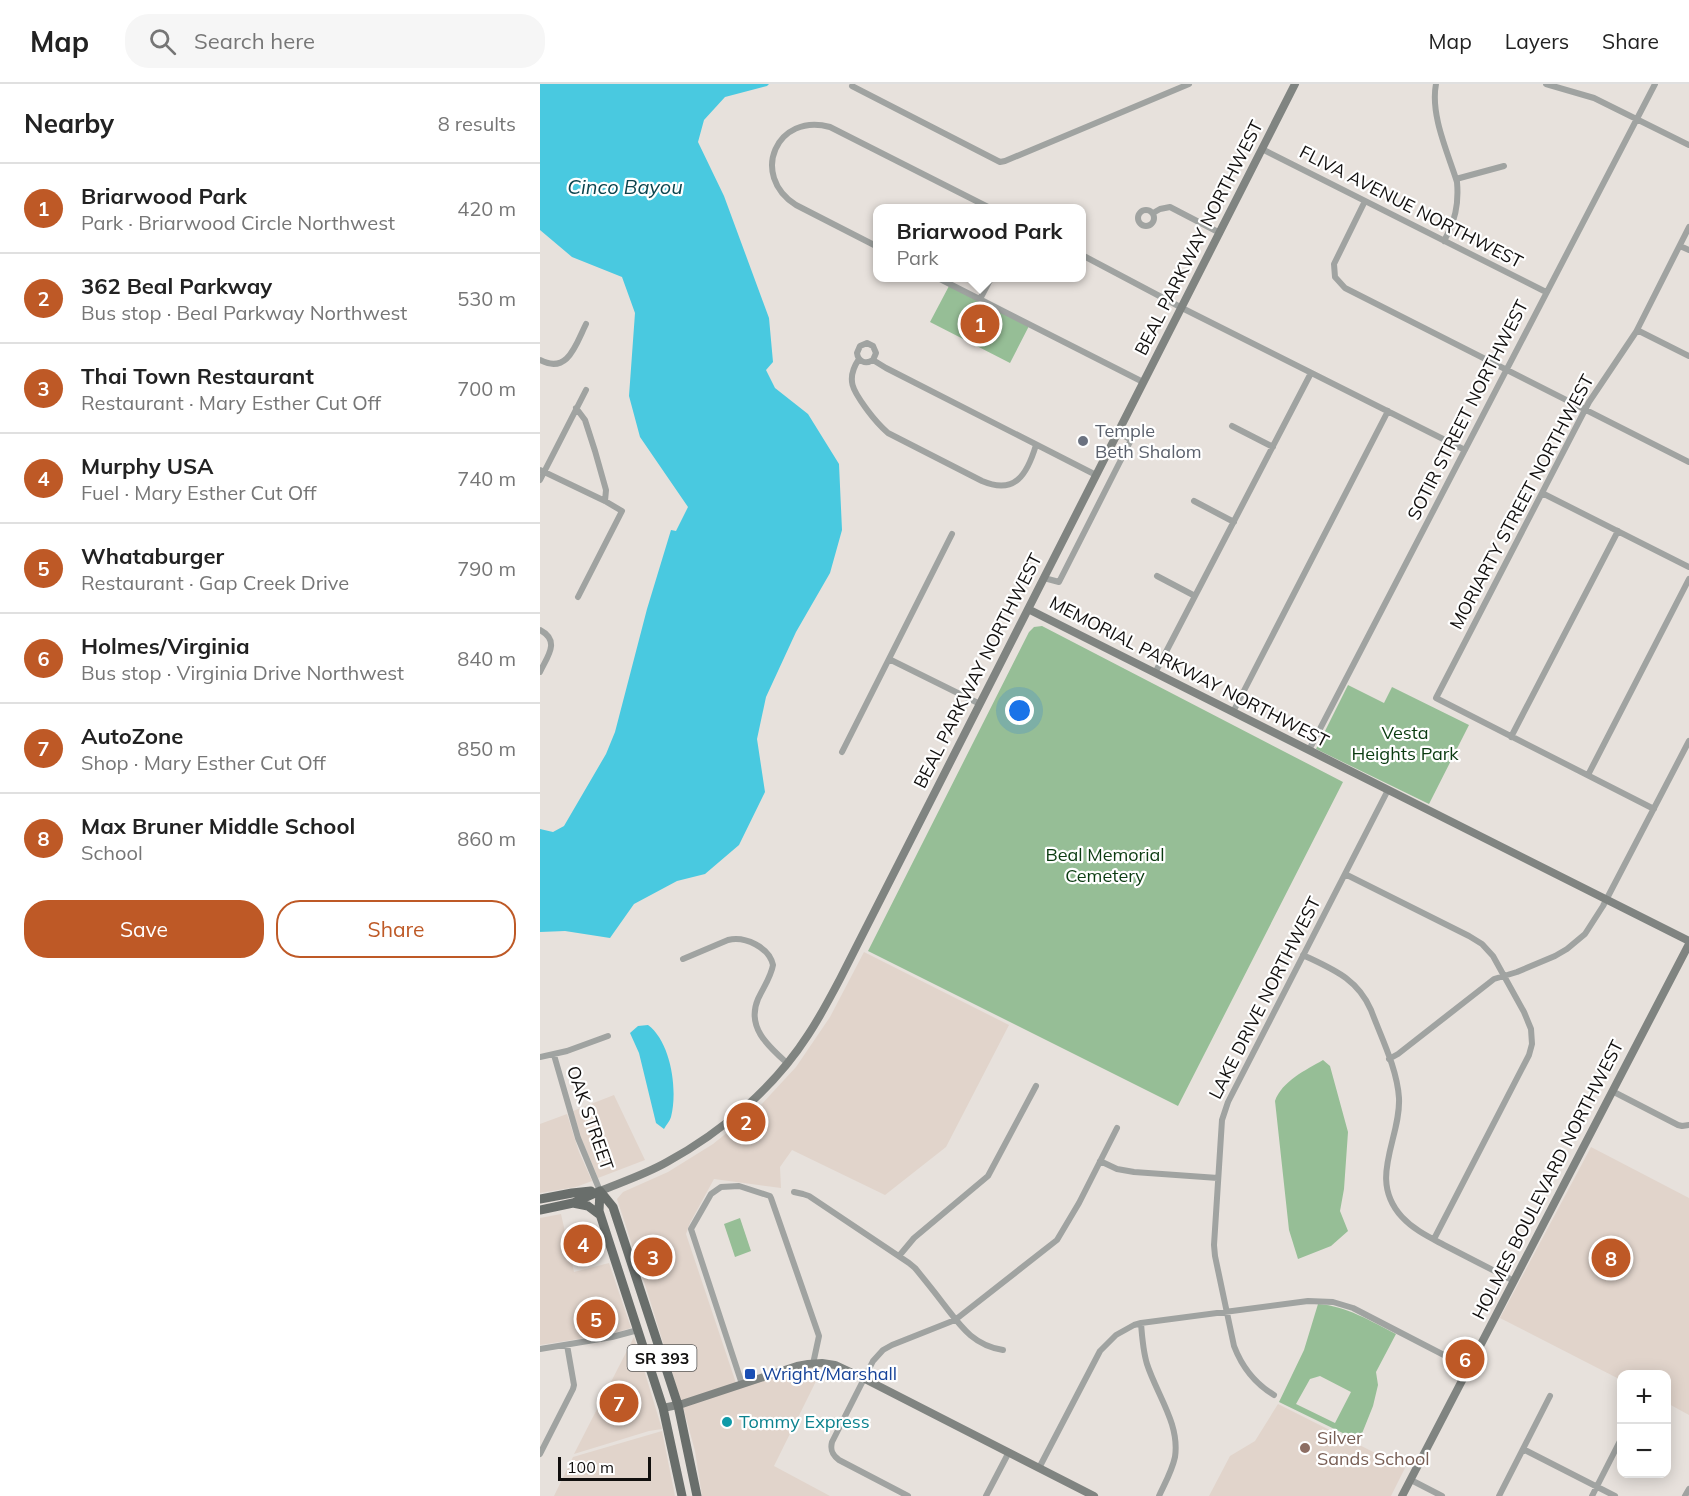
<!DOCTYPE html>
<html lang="en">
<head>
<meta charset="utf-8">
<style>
	:root { --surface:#fff; --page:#f6f6f6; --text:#222; --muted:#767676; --line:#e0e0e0; --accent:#be5926 }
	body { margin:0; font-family:Mulish,sans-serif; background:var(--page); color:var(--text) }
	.controls { position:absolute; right:18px; bottom:18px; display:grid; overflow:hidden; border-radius:12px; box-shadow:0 3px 15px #0003 }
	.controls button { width:54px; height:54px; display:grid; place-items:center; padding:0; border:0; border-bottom:2px solid var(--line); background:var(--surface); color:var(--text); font:30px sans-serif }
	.scale { position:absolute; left:18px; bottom:15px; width:93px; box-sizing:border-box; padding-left:6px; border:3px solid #110f0e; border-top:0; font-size:16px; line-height:21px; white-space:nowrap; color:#110f0e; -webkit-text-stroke:4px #fff; paint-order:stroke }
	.you { position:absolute; left:480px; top:627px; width:21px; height:21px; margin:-15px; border:4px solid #fff; border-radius:50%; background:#1a73e8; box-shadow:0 0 0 9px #1a73e833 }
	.badge { display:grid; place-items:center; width:39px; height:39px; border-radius:50%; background:var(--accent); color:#fff; font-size:20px; font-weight:700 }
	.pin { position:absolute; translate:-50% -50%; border:3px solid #fff; box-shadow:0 2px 6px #0006 }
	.popup { position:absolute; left:333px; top:120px; width:213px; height:78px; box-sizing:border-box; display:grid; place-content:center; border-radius:12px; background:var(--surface); filter:drop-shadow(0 2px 4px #0005); font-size:20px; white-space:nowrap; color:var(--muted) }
	.popup b { font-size:22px; color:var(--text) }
	.popup::after { content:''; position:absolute; left:50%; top:100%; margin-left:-12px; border:12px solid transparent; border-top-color:var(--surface) }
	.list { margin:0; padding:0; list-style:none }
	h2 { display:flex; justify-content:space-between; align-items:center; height:78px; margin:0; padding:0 24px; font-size:26px }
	h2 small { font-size:20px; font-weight:400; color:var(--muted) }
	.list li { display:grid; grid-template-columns:39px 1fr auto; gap:18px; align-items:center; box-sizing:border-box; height:90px; padding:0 24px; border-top:2px solid var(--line) }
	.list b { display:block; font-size:22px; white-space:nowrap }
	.list p { margin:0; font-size:20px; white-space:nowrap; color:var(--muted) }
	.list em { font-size:20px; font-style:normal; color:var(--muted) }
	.actions { display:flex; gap:12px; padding:18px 24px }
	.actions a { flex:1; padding:14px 0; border:2px solid var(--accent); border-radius:24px; text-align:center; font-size:21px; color:var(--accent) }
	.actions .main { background:var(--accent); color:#fff }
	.icon { flex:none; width:33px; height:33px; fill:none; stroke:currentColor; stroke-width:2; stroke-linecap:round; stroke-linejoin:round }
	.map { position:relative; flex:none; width:1149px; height:1412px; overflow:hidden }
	header { display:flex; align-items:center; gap:36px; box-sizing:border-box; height:84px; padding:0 30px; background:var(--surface); border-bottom:2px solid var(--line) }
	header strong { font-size:28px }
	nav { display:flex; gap:33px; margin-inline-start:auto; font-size:21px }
	.search { width:420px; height:54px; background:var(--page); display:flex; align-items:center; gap:15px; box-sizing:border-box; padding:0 21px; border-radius:24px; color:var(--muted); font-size:22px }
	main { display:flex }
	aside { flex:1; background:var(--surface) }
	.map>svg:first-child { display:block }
</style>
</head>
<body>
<header>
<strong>Map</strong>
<div class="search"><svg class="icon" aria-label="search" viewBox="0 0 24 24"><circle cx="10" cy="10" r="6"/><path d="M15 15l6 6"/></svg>Search here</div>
<nav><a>Map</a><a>Layers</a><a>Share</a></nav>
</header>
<main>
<aside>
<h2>Nearby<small>8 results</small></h2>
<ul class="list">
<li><span class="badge">1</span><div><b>Briarwood Park</b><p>Park · Briarwood Circle Northwest</p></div><em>420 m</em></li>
<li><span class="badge">2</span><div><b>362 Beal Parkway</b><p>Bus stop · Beal Parkway Northwest</p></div><em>530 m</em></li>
<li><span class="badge">3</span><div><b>Thai Town Restaurant</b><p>Restaurant · Mary Esther Cut Off</p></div><em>700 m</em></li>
<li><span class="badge">4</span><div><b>Murphy USA</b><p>Fuel · Mary Esther Cut Off</p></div><em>740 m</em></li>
<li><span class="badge">5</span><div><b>Whataburger</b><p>Restaurant · Gap Creek Drive</p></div><em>790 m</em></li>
<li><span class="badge">6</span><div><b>Holmes/Virginia</b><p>Bus stop · Virginia Drive Northwest</p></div><em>840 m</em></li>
<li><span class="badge">7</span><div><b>AutoZone</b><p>Shop · Mary Esther Cut Off</p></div><em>850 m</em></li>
<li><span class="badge">8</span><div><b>Max Bruner Middle School</b><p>School</p></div><em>860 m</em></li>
</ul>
<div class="actions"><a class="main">Save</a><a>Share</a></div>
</aside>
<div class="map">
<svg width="1149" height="1412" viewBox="0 0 1149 1412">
	<rect width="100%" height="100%" fill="#e7e1dc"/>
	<path fill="#e1d4cb" d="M324,868L469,941L406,1063L345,1111L252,1066L240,1083L241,1104L174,1095L150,1139L146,1150L196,1299L141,1317L108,1210L77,1115L83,1108L128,1088L173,1060L219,1023L256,983L290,933Z
		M74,1011L105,1076L58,1094L41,1054L33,1027Z
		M27,1030L39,1068L52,1097L36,1103L0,1109V1040Z
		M1051,1063L1149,1114V1331L1127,1319L1126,1290H1082L1081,1296L960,1234Z
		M21,1130L34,1188L69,1179L91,1244L71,1250L0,1261V1134Z
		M94,1253L122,1345L109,1347L34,1370Z
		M269,1283H283L234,1382L290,1412H162L155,1367L143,1323L258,1285Z
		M738,1320L865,1384L851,1412H669L690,1372L715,1357Z
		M122,1347L135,1412H14L33,1373Z"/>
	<path fill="#96be96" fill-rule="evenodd" d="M409,202L489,242L470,279L390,238Z
		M502,542L803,698L638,1022L328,867L489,548L494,543Z
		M808,601L844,619L852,603L929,641L889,720L776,665Z
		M783,976L790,982L808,1048L804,1105L800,1127L808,1147L791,1162L758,1175L749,1146L735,1017C742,997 766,986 783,976Z
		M200,1134L211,1167L195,1173L184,1140Z
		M778,1220C807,1222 830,1237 856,1250L836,1288L838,1301L833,1322L819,1357L739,1318L764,1266ZM780,1292L811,1308L795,1339L756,1320L770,1295Z"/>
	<path fill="#49c9e0" d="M0,0H229L227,2L185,13L164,36L158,58L184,112L229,234L233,278L226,286L235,304L268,330L299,380L302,446L290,489L256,548L226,613L217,655L225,708L199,761L165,790L137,797L94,820L70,854L25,847L0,848V745L13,748L24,742L66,670L75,648L107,525L131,446L136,447L148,423L100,353L89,312L95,229L82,193L32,173L0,146Z
		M108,941C131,958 138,1006 131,1033C130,1037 126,1041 124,1045L116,1039L99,969L90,949L98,942Z"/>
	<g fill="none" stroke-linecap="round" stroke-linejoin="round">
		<path stroke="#a0a3a1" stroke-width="6" d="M896,0C890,31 908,69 917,98C919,121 915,137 904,157
			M1006,0L1054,14L1149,61
			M312,2L460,78L465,77L649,0
			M722,65L1006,208
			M916,95L964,82
			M825,117L794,180L795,193L805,204L1149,378
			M598 134a8 8 0 1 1 16 0a8 8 0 1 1-16 0Z
			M613,129L620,125L630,123L680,149
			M1140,162L1149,166
			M338,163L256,121C209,91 237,28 290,43L450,124
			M542,171L644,225L925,366
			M398,194L603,298
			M440,215L451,194
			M1097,246L1149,272
			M319,275C304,297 315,309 328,327C334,335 340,342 348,349L442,397C475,411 487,391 496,361
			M0,276C28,291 36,260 46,240
			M333,276L336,269L333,262L327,259L320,262L317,269C318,277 325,281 333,276L346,284L556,391
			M36,324L45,336L55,367L66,406L65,417
			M692,342L733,363
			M0,386L65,417L82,427L38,513
			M0,396L46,306
			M1002,409L1149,483
			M654,417L694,438
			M617,492L655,512
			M504,494L519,498L591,356L578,348
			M0,546C21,557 7,573 0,588
			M349,575L440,620
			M615,589L771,289
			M693,628L848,327
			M971,653L1078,447
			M769,666L1115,0
			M302,668L412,450
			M1048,691L1149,495
			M1114,725L896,614L1049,318L1096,248L1149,143
			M805,790L929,852L942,860L953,872L984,928L991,945L992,960L989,971L894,1155
			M763,871C792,885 817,894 831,926C841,953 857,984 859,1014C861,1055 827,1095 862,1133C874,1146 889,1153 904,1161C927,1173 951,1185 974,1197
			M143,875L188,856C205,852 229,863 233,881C231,893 223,904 218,915C206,943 228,962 247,979
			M14,971L38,1054L60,1107
			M0,973L27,967L68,952
			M849,975L858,970L954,895L977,888L1015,872L1027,865L1045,850L1063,822L1149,657
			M1072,1007L1138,1041L1142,1042L1149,1041
			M560,1077L577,1085L594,1088L678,1094
			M254,1108L263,1110L269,1112L369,1179L375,1184C384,1195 393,1206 402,1218C420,1241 432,1261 463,1266
			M359,1172L374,1154L448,1092L496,1002
			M601,1239C602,1253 603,1267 607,1280C617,1311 640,1340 635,1373C632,1387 625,1399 619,1412
			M0,1265L72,1253L98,1246
			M202,1300L151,1145L171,1110L181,1103L199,1102L230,1112L231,1114L279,1252L273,1280
			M734,1311C714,1299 702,1283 694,1262L675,1172L674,1161L682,1036L688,1018L848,706
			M983,1365L1075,1412
			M0,1370L33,1305L34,1301L27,1261
			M499,1384L560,1267L576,1251L594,1241L601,1239L768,1217L793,1218L813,1224L929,1284
			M871,1396L902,1412
			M368,1412L299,1376C292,1371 290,1366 292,1358L333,1277L343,1266L352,1261L415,1236L517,1156L539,1119L577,1044
			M446,1412L469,1368
			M959,1412L1010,1312
			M1052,1412L1082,1353
			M1145,1412L1149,1405"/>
		<path stroke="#808481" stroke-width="8" d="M488,525L1149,857
			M60,1107C82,1098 106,1090 127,1078C182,1048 234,1004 268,951C280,933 290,914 300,895L755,0
			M123,1324L142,1320L257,1282L268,1280L282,1279L295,1281L323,1294L554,1412
			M862,1412L1149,860"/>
		<path stroke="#696e6b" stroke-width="9" d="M60,1107L73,1123L138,1321L157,1412
			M60,1107L59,1127L123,1324L142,1412
			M0,1115L32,1109L51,1107
			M33,1119L48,1122L60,1131
			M0,1126L33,1119L60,1107"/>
	</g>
	<circle fill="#6b7280" stroke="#fff" stroke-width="2" cx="543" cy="357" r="6"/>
	<rect fill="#1a4fb4" stroke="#fff" stroke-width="2" x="204" y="1284" width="12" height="12" rx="3"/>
	<circle fill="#0f9aa8" stroke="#fff" stroke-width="2" cx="187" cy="1338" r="6"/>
	<circle fill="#8d6e63" stroke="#fff" stroke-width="2" cx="765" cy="1364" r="6"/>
	<g text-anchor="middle" stroke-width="4.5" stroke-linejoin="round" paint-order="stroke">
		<rect fill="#fff" stroke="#585756" stroke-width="1.5" x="87.5" y="1261" width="69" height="26" rx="4.5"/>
		<g font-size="16" font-weight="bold" fill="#110f0e">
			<text x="122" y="1280">SR 393</text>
		</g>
		<g font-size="18" fill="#110f0e" stroke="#fff">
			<text transform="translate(871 123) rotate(27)" y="6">FLIVA AVENUE NORTHWEST</text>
			<text transform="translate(659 154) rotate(-63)" y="6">BEAL PARKWAY NORTHWEST</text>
			<text transform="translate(928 326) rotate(-63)" y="6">SOTIR STREET NORTHWEST</text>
			<text transform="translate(982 418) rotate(-62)" y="6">MORIARTY STREET NORTHWEST</text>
			<text transform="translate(438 587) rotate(-63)" y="6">BEAL PARKWAY NORTHWEST</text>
			<text transform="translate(649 588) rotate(27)" y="6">MEMORIAL PARKWAY NORTHWEST</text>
			<text transform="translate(725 914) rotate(-63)" y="6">LAKE DRIVE NORTHWEST</text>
			<text transform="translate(50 1034) rotate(71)" y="6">OAK STREET</text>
			<text transform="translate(1008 1096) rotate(-63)" y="6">HOLMES BOULEVARD NORTHWEST</text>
		</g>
		<g font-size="18" fill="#5b616d" stroke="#fff" text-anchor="start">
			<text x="555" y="353">Temple<tspan x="555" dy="21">Beth Shalom</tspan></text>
		</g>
		<g font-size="18" fill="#0a3b10" stroke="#fff">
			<text x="865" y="655">Vesta<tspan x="865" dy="21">Heights Park</tspan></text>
			<text x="565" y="777">Beal Memorial<tspan x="565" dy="21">Cemetery</tspan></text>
		</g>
		<g font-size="18" fill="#164399" stroke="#fff" text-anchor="start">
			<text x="222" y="1296">Wright/Marshall</text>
		</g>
		<g font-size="18" fill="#0d838f" stroke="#fff" text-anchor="start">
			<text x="199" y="1344">Tommy Express</text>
		</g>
		<g font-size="18" fill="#785e54" stroke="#fff" text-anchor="start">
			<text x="777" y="1360">Silver<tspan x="777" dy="21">Sands School</tspan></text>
		</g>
		<g font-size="20" font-style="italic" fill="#0c454f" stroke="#fff">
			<text x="85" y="110">Cinco Bayou</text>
		</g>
	</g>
</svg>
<div class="controls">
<button>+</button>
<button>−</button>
</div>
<div class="scale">100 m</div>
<div class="you"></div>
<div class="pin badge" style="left:440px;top:240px">1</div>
<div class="popup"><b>Briarwood Park</b>Park</div>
<div class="pin badge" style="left:206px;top:1038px">2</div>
<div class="pin badge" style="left:113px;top:1173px">3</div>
<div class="pin badge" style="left:43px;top:1160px">4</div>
<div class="pin badge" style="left:56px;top:1235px">5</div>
<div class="pin badge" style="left:925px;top:1275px">6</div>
<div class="pin badge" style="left:79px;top:1319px">7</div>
<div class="pin badge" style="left:1071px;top:1174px">8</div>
</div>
</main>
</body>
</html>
